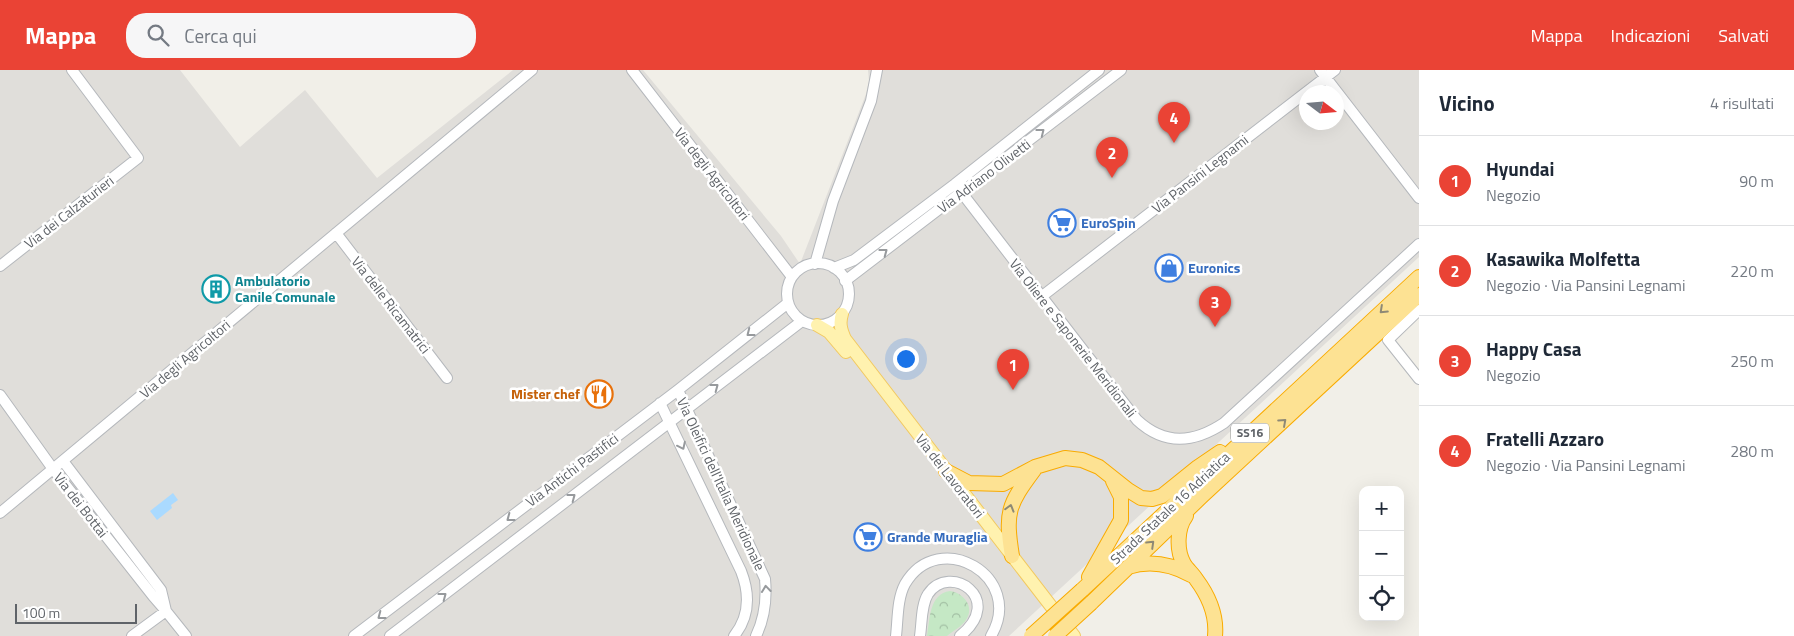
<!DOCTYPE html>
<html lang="it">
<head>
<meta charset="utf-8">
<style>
	:root { --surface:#fff; --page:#f6f6f7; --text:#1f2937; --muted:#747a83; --line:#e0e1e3; --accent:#ea4335 }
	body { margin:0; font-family:"Titillium Web",sans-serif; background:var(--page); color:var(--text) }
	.controls { position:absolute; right:15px; bottom:15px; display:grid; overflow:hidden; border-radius:10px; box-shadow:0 5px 20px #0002 }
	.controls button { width:45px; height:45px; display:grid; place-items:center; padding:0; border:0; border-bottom:1px solid var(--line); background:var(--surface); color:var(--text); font:25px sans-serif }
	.compass { position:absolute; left:1299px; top:15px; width:45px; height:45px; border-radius:50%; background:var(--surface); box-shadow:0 5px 20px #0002; rotate:106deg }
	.scale { position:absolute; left:15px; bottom:12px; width:122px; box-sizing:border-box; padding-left:5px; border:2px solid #5f6368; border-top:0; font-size:14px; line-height:18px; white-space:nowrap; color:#5f6368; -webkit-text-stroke:4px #fff; paint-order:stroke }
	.you { position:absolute; left:905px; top:288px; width:18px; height:18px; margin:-12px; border:4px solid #fff; border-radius:50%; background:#1a73e8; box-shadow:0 0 0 8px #1a73e833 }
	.badge { display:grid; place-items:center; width:32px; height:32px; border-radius:50%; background:var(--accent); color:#fff; font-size:16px; font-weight:700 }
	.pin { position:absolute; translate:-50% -41px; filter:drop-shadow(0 1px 2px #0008) }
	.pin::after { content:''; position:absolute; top:26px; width:18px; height:15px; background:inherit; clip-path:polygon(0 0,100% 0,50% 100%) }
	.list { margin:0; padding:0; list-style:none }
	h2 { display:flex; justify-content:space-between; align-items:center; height:65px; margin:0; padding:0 20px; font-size:21px }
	h2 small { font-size:16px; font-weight:400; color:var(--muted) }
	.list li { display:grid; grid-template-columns:32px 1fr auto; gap:15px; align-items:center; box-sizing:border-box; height:90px; padding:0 20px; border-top:1px solid var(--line) }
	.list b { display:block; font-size:19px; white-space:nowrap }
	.list p { margin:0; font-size:16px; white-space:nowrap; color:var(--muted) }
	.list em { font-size:16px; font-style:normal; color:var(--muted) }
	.icon { flex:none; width:28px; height:28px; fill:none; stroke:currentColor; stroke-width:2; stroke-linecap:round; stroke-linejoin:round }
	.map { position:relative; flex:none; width:1419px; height:566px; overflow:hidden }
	header { display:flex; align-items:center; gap:30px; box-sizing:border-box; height:70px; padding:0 25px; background:var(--accent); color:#fff }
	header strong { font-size:24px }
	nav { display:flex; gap:28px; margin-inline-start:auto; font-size:18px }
	.search { width:350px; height:45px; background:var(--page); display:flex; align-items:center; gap:12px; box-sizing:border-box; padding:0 18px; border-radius:20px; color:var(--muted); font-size:19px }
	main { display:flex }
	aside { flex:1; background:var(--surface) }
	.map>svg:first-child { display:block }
</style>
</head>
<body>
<header>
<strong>Mappa</strong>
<div class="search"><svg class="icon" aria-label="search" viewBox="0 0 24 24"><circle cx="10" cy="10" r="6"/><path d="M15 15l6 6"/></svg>Cerca qui</div>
<nav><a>Mappa</a><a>Indicazioni</a><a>Salvati</a></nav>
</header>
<main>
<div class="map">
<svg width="1419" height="566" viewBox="0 0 1419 566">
	<defs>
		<pattern id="forest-crowns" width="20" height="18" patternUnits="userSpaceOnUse" patternTransform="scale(1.25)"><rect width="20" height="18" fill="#c5e8c5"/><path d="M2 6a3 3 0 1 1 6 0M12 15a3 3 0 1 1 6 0" fill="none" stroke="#a3c0a4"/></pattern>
	</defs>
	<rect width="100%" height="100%" fill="#f1efe8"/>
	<path fill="#e0deda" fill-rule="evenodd" d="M0,0H180L240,77L305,20L377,108L513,0H643L781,166L800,194L866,24L869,11L868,0H1419V187L1009,566H0ZM1306,22H1336V52H1306Z"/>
	<path fill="url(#forest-crowns)" d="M950,521C964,523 975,537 966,550C962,556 953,561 947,566H927C930,549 929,524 950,521Z"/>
	<path fill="#aadaff" d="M173,423L178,430L171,435L172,438L157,450L150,441Z"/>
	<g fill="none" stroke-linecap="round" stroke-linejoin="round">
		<g stroke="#b5b8bc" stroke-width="12">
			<path id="minor" d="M632,0L792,207
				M1320,0L1419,128
				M955,114L1137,350C1165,376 1194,373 1224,353L1419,174
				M336,163L447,308
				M787 224a31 31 0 1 1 62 0a31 31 0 1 1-62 0Z
				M815,194L833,131L871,31L877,0
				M0,196L138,88L72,0
				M834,198L854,190L955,114L1099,0
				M845,211L1121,0
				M1041,227L1335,0
				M1419,240L1388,270L1419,309
				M678,320L765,509C767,530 765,547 756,566
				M0,325L53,399L153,526L166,541L132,566
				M660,333L741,501C750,524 750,546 734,566
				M63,391L161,520L166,541L186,566
				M0,443L532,0
				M354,566L678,320L788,233
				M390,566L802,251
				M896,566C898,549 897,529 905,514C939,456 1026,507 991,566
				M920,566C922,553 921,535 928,524C950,492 1006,529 960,566"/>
		</g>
		<g stroke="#f2c960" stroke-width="14">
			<path id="major" d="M842,244C839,253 841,260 845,269L1074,566
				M817,255L829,262L846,282"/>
		</g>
		<g stroke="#f9ab00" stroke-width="16">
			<path id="highway" d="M946,401L969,413L1003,414L1035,397L1065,388L1082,390L1099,397L1128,420L1141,428L1152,429L1162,426L1198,397L1220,382
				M1186,446C1177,458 1176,480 1184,494C1187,499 1193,504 1196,509C1208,525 1217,545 1215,566
				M1012,486C1005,442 1008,435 1034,400
				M1128,497C1150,490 1171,494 1191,505
				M1089,507L1121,450V427L1113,411
				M1082,520L1419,207
				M1091,533L1202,426L1419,225"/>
		</g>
		<use href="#minor" stroke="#fff" stroke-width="10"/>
		<use href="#major" stroke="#fff2af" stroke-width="12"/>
		<use href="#highway" stroke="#fde293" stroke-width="14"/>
		<g stroke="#f9ab00" stroke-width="16" stroke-linecap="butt">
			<path id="highway-bridge" d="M1031,566L1082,520
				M1055,566L1091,533"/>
		</g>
		<use href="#highway-bridge" stroke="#fde293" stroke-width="14"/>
	</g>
	<defs><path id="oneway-chevron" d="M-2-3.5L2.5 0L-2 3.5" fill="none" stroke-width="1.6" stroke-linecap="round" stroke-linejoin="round" transform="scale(1.25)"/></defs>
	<g stroke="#979a9d">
		<use href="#oneway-chevron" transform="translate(1041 62) rotate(-38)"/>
		<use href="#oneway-chevron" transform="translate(884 182) rotate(-37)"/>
		<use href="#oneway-chevron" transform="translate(750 263) rotate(142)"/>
		<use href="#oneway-chevron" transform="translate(715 317) rotate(-37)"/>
		<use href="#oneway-chevron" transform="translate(682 376) rotate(64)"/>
		<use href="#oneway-chevron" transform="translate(572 427) rotate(-37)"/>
		<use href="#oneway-chevron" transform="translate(510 448) rotate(143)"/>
		<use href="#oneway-chevron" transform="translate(766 519) rotate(-96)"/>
		<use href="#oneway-chevron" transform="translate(443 526) rotate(-37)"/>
		<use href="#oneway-chevron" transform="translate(381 546) rotate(143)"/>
	</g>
	<g stroke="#8e8975">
		<use href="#oneway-chevron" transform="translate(1383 240) rotate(137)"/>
		<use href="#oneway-chevron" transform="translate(1283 352) rotate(-42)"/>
		<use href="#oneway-chevron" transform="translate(1010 438) rotate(-74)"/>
		<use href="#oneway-chevron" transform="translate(1151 474) rotate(-44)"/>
	</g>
	<defs>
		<g id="supermarket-ring" transform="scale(1.4375)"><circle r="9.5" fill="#fff" stroke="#3f7fe0" stroke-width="1.5"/><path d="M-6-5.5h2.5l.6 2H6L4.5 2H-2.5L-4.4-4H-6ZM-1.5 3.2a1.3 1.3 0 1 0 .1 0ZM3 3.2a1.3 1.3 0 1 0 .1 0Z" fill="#3f7fe0"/></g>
		<g id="shop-ring" transform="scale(1.4375)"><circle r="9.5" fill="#fff" stroke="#3f7fe0" stroke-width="1.5"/><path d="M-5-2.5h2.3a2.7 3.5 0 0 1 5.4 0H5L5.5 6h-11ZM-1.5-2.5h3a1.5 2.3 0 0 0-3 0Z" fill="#3f7fe0"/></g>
		<g id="building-ring" transform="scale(1.4375)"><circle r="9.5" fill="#fff" stroke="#0f9aa8" stroke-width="1.5"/><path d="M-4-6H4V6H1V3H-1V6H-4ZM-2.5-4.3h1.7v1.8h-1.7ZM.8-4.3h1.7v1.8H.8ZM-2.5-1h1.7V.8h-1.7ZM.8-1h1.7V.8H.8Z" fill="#0f9aa8"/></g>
		<g id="restaurant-ring" transform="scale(1.4375)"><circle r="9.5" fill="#fff" stroke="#e8710a" stroke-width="1.5"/><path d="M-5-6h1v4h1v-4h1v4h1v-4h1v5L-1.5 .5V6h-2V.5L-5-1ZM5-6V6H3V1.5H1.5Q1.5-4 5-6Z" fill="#e8710a"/></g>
	</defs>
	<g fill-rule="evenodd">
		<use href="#supermarket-ring" x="1062" y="153"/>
		<use href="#shop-ring" x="1169" y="198"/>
		<use href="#building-ring" x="216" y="219"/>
		<use href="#restaurant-ring" x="599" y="324"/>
		<use href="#supermarket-ring" x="868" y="467"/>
	</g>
	<g text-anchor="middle" stroke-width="5" stroke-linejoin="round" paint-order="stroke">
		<rect fill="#fff" stroke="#8f9295" stroke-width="1" x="1231" y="353.5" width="38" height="19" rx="4"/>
		<g font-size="12" font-weight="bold" fill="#5f6368">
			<text x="1250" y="367">SS16</text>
		</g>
		<g font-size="14" fill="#5f6368" stroke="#fff">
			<text transform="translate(712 104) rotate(52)" y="5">Via degli Agricoltori</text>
			<text transform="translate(1200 104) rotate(-38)" y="5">Via Pansini Legnami</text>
			<text transform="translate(984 106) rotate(-37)" y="5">Via Adriano Olivetti</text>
			<text transform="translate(69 142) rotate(-38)" y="5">Via dei Calzaturieri</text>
			<text transform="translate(391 235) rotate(52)" y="5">Via delle Ricamatrici</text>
			<text transform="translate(1073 268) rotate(52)" y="5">Via Oliere e Saponerie Meridionali</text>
			<text transform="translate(185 289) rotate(-40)" y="5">Via degli Agricoltori</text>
			<text transform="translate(572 400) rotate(-37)" y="5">Via Antichi Pastifici</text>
			<text transform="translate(950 406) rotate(52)" y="5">Via dei Lavoratori</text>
			<text transform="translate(721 414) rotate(65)" y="5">Via Oleifici dell'Italia Meridionale</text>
			<text transform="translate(81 435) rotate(52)" y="5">Via dei Bottai</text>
			<text transform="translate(1170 438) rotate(-43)" y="5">Strada Statale 16 Adriatica</text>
		</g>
		<g font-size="14" font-weight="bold" fill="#366cbe" stroke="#fff" text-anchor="start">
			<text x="1081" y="158">EuroSpin</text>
			<text x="1188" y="203">Euronics</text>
			<text x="887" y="472">Grande Muraglia</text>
		</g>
		<g font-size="14" font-weight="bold" fill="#0d838f" stroke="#fff" text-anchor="start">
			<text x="235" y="216">Ambulatorio<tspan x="235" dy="16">Canile Comunale</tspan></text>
		</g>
		<g font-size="14" font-weight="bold" fill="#c56008" stroke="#fff" text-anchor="end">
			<text x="580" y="329">Mister chef</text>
		</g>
	</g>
</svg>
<div class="controls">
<button>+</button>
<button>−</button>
<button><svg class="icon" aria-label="locate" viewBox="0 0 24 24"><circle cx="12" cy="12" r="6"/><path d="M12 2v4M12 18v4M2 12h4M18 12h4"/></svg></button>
</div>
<svg class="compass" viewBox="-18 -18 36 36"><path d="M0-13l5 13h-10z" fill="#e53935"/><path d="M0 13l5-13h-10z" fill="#747a83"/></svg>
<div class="scale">100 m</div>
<div class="you"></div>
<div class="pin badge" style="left:1013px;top:320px">1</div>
<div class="pin badge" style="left:1112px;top:108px">2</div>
<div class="pin badge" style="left:1215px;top:257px">3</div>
<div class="pin badge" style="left:1174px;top:73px">4</div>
</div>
<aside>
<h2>Vicino<small>4 risultati</small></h2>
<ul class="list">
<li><span class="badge">1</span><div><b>Hyundai</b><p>Negozio</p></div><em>90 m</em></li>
<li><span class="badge">2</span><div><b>Kasawika Molfetta</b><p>Negozio · Via Pansini Legnami</p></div><em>220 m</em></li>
<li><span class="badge">3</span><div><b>Happy Casa</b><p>Negozio</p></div><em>250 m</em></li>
<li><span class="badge">4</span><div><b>Fratelli Azzaro</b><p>Negozio · Via Pansini Legnami</p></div><em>280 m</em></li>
</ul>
</aside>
</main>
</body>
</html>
